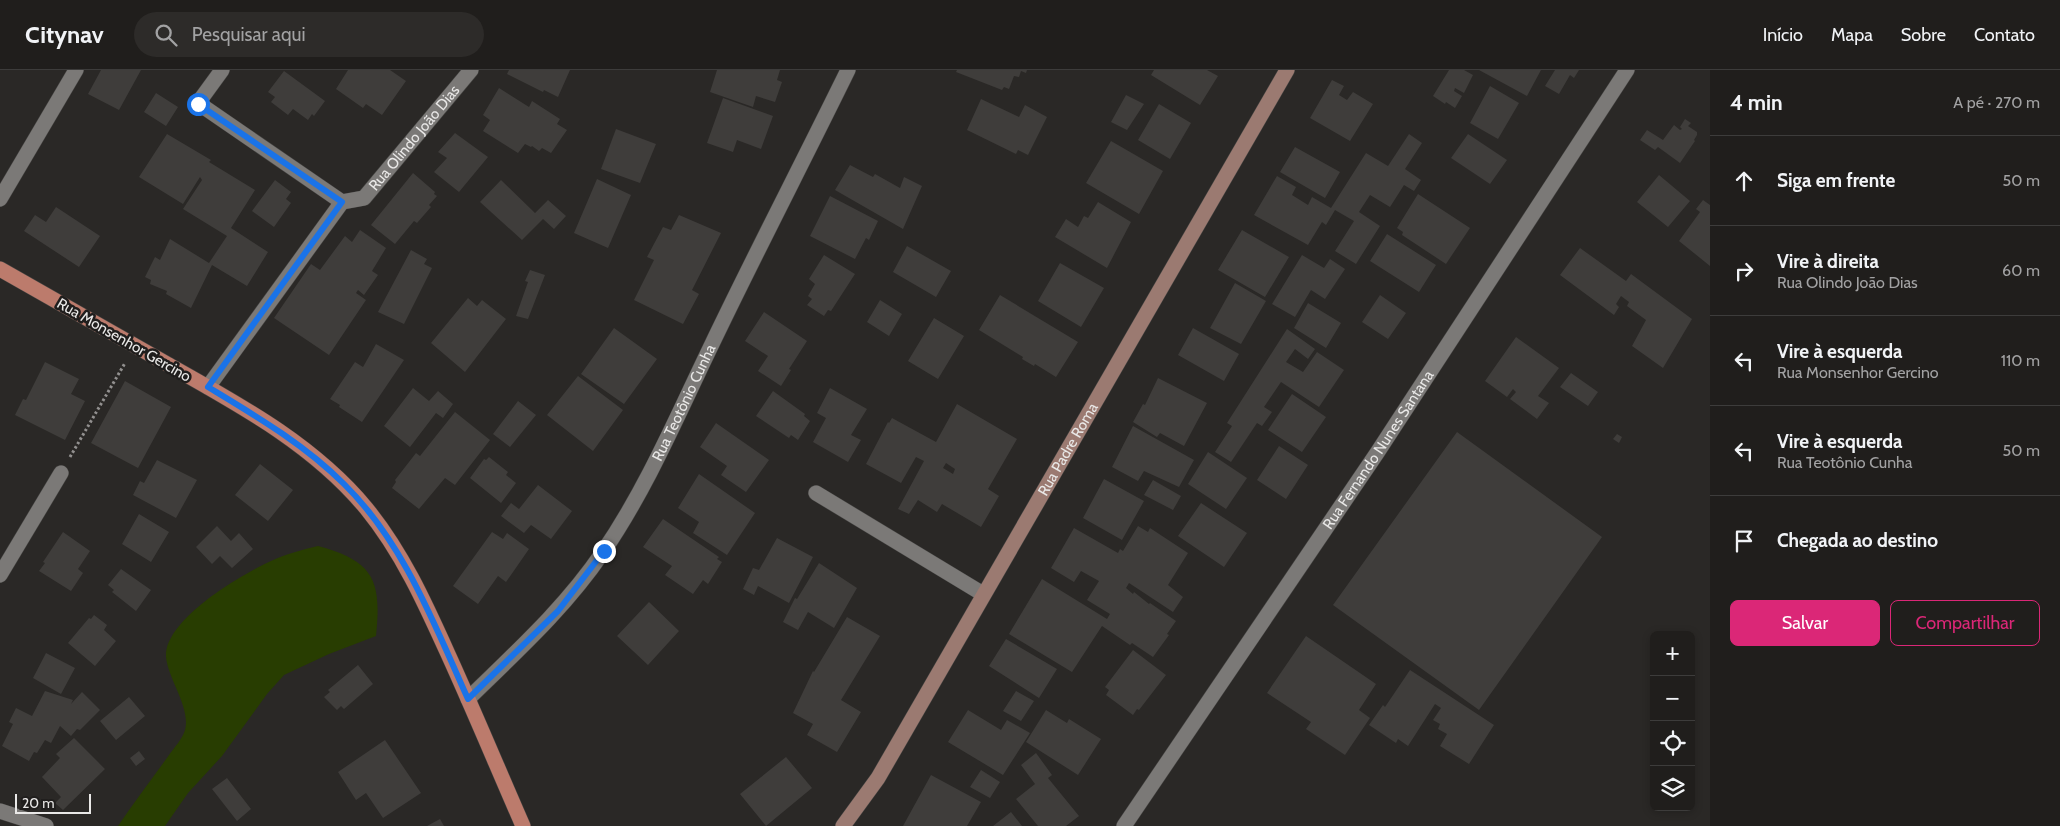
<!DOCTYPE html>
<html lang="pt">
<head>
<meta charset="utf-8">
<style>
	:root { --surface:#201e1c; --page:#2d2b29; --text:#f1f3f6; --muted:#a2a2a3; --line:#3d3c3b; --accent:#db2777 }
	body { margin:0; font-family:Cabin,sans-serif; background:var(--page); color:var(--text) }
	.controls { position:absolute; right:15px; bottom:15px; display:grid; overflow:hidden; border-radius:8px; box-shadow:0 2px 8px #0003 }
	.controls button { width:45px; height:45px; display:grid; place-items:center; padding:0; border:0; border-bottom:1px solid var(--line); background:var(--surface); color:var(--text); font:25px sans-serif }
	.scale { position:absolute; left:15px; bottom:12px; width:76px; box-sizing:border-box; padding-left:5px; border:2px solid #e9e8e7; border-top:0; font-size:14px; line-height:18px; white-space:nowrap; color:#e9e8e7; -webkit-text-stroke:4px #201e1d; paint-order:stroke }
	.stop { position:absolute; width:15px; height:15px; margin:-11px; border:4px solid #1a73e8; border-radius:50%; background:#fff }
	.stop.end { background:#1a73e8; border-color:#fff; box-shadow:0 1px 5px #0008 }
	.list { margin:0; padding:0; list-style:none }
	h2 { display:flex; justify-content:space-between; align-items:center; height:65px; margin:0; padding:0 20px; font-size:21px }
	h2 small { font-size:16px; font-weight:400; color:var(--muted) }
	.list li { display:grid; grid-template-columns:32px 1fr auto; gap:15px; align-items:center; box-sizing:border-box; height:90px; padding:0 20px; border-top:1px solid var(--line) }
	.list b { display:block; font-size:19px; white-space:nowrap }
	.list p { margin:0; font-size:16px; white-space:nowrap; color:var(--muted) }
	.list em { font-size:16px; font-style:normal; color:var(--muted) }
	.actions { display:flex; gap:10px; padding:15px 20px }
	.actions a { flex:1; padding:11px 0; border:1px solid var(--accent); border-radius:8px; text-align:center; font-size:18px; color:var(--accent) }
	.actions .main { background:var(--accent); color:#fff }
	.icon { flex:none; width:28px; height:28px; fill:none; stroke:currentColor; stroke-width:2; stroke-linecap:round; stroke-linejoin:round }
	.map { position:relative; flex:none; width:1710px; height:756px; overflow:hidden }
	header { display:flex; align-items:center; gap:30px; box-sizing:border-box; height:70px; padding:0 25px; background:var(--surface); border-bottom:1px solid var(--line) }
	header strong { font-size:24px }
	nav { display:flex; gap:28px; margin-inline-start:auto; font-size:18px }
	.search { width:350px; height:45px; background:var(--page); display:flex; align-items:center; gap:12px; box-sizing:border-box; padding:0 18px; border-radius:28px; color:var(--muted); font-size:19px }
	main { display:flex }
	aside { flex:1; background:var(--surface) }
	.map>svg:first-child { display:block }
</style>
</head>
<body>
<header>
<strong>Citynav</strong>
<div class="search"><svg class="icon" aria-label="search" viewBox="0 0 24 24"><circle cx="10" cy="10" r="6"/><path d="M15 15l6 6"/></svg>Pesquisar aqui</div>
<nav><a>Início</a><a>Mapa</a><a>Sobre</a><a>Contato</a></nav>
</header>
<main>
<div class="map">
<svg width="1710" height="756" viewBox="0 0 1710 756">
	<rect width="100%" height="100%" fill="#2a2826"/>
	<path fill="#283d01" d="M318,476C373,491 382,509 376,566L329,584L284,605L267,624L222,686L188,723L165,756H118C134,732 152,709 169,685C174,678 183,668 185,660C191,638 168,609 166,587C164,550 240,505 271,491C286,484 301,480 318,476Z"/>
	<path fill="#3f3d3b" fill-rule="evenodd" d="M101,0H141L119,40L88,24Z
		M348,0H390L406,11L382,45L366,34L363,38L336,19Z
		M509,0H570L558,27L544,20L543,22L507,4Z
		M717,0H780L777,10L782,12L775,32L756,26L753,37L710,22Z
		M957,0H1027L1026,3L1021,1L1019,7L1014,6L1009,19L1004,17L1002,20L956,2Z
		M1154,0H1207L1218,6L1200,35L1151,5Z
		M1449,0H1464L1473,5L1464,23L1455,18L1454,21L1462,26L1455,38L1446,32L1445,34L1433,26Z
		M1479,0H1541L1527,26Z
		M1555,0H1579L1574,8L1570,5L1559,24L1545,16Z
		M284,1L325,31L314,46L312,44L308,50L293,39L288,45L271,32L275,27L268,22Z
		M1332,10L1344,16L1339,25L1347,30L1353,22L1373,34L1350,71L1310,48Z
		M1490,16L1519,33L1498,69L1470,53Z
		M499,18L529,37L532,31L560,49L557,54L567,60L551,83L542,78L539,81L532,76L531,77L525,74L518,83L483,61L490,50L483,45Z
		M156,23L178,37L166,56L144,42Z
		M1126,25L1144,34L1127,60L1111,52Z
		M723,28L773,46L761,79L737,70L733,82L707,73Z
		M981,29L1019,47L1025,35L1047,47L1028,85L1018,80L1016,84L967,60Z
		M1159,34L1191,53L1170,89L1138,70Z
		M1685,49L1691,53L1688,56L1697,62V65L1694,70L1695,71L1680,93L1658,77L1655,80L1640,70L1647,60L1663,70L1674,55L1680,60L1682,59L1680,57Z
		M616,59L656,74L640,113L601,99Z
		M455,63L488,87L459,122L434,102L447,88L438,82Z
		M167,64L211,90L209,92L255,120L231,158L268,182L247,216L212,195L191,238L166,224L167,221L150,214L151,210L145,207L155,187L160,190L170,169L209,193L227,166L183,139L202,110L200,107L183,134L139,107Z
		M1409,64L1422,73L1405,99L1421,110L1414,121L1404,115L1390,137L1370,125L1359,142L1380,156L1356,194L1335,181L1354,151L1335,140L1326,155L1322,152L1308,175L1254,145L1277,106L1296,117L1292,125L1308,135L1312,127L1331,138L1366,83L1388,96Z
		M1468,64L1507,90L1490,114L1451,88Z
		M1111,71L1163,101L1139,144L1086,113Z
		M1295,77L1340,102L1325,128L1280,102Z
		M850,95L873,107L875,104L900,118L904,107L922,116L903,159L835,120Z
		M413,103L435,122L434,124L437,126L429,135L431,137L417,153L414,151L395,174L371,155Z
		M1659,105L1690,131L1668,157L1637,132Z
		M597,109L631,125L608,178L574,163Z
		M275,110L291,122L286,129L291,133L274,157L252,141Z
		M501,110L535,143L548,130L566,146L554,159L543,149L522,170L480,132Z
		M1418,124L1470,158L1446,194L1402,165L1403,162L1397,158Z
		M830,126L878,151L869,170L866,168L855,189L810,166Z
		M1703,130L1710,135V196L1679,171L1700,142L1696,139Z
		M1098,132L1131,152L1107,198L1055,167L1066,149L1078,157L1084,146L1088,148Z
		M56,137L100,166L79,197L24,161L35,145L46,152Z
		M679,145L721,163L692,220L699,224L683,254L634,230L654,190L647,187L663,157L671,160Z
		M360,160L386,178L372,201L378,205L364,225L358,220L356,223L366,230L329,285L274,248L311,194L320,200L345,166L352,172Z
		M1242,160L1289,187L1265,227L1218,200Z
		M1387,164L1436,195L1419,222L1370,191Z
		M907,176L951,201L936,227L893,202Z
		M1580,178L1626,211L1631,204L1692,249L1663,298L1632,276L1646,250L1627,236L1629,232L1621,226L1616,234L1619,237L1614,245L1560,205Z
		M411,180L427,189L424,194L432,198L404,254L378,242Z
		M824,185L855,204L831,241L828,240L824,246L807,235L812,229L808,226L815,214L809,209Z
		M1302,185L1324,198L1330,189L1345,199L1325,229L1311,220L1295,247L1272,234Z
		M1060,193L1104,218L1081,257L1038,231Z
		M530,200L545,205L528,249L516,246L528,212L525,211Z
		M1235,213L1266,231L1241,274L1210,258Z
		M1000,225L1078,272L1056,307L1035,294L1034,296L1022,289L1023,287L979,260Z
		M1380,225L1406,243L1388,269L1362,252Z
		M468,228L477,236L482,230L506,249L465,302L431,273Z
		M880,230L902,244L889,266L867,252Z
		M1308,233L1341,253L1326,278L1294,258Z
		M764,242L807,271L789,299L791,300L781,316L758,301L768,286L745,271Z
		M934,248L964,266L938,309L908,291Z
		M614,258L657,289L624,334L581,304Z
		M1193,258L1239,284L1224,311L1178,285Z
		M1287,259L1315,279L1308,289L1295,279L1286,292L1303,302L1317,282L1344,300L1319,337L1281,312L1264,337L1272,342L1262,356L1257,353L1231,392L1215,382L1232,356L1227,353Z
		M1516,267L1559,298L1538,326L1549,333L1537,349L1510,329L1516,322L1513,319L1507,327L1485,311Z
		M376,274L404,290L362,352L339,337L340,335L330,329L355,292L363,297Z
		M45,292L79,309L71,324L85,331L65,370L15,345L23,329L26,330Z
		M1571,303L1598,322L1588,336L1560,317Z
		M578,306L623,340L593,381L547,345Z
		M1158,308L1207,333L1184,376L1160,363L1157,367L1133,352L1143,334L1145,335Z
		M125,311L171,337L138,398L91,373Z
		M413,318L429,331L438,321L453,334L443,348L436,343L410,377L384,356Z
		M830,318L867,339L851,365L861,370L848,392L813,372L826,348L817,343Z
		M773,321L805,344L804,346L810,351L798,370L791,365L789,368L756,346Z
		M1292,324L1326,347L1302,382L1268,360Z
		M518,331L536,345L510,377L493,364Z
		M957,334L1017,369L988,419L999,426L981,457L942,434L937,442L918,430L909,444L898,439L924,391L916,387L901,413L866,394L888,352L889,353L892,348L936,372ZM946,393L955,399L953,404L943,398Z
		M455,342L490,370L455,415L445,408L419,439L392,418L396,412L395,410L416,383L420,386Z
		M716,353L769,390L746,422L721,405L727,396L700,377Z
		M1133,356L1194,390L1179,417L1144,401L1138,411L1112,397Z
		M1457,362L1602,467L1479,640L1333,535Z
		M1617,364L1622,367L1619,373L1613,369Z
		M1279,376L1308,395L1286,429L1257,410Z
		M1208,382L1247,408L1226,439L1188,414Z
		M489,387L508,402L506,405L516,413L501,433L470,408L484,389L486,390Z
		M157,390L197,410L176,448L133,425L140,411L144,413Z
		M260,394L293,420L268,451L235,425Z
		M699,404L755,443L727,485L693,463L699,452L678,438Z
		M1104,409L1144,431L1122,470L1083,448Z
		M1153,410L1181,426L1173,440L1144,425Z
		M538,415L572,441L551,469L531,455L524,463L501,446L511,433L519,439Z
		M1201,433L1247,463L1224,497L1178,466Z
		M139,444L169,462L151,492L122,474Z
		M663,449L719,487L717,489L722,492L708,514L703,510L693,524L665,505L672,496L643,477Z
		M217,456L231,471L239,463L253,479L232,498L220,486L212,494L196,477Z
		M1138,456L1148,462L1150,458L1188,483L1168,515L1183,527L1173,542L1129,513L1126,518L1133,524L1134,522L1149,534L1150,533L1176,551L1167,564L1169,565L1153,587L1132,573L1130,575L1102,556L1072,602L1009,564L1042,509L1107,549L1110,544L1087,530L1099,511L1081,501L1074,512L1051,498L1074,458L1118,483L1120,479L1123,481Z
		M63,462L90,481L78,499L83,503L71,521L39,501L45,493L43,492Z
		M492,462L503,469L507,463L529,479L506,512L498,506L478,534L453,516Z
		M777,468L813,487L789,533L758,516L754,525L743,519L753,498L759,500Z
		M819,493L857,518L834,558L808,542L798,560L783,552L795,528L797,529Z
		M121,499L151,520L136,541L112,522L114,520L108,515Z
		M649,532L679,561L648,595L617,566Z
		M94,545L107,555L104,560L116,571L95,596L68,573L89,548L91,549Z
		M847,547L880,566L841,630L861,642L837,682L807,665L813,654L793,643L813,601L814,602Z
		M1306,566L1376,614L1359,640L1370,648L1345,685L1306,659L1311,652L1267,623Z
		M1006,569L1057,599L1039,628L989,596Z
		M1133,580L1166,605L1139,640L1137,639L1133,645L1106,625L1109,620L1105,617Z
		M46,583L75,598L61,624L33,608Z
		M358,595L373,614L344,639L341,636L337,640L324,627L330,622L328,620Z
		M1410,600L1494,655L1469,694L1440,676L1447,664L1438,659L1440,654L1433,650L1441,638L1435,634L1408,676L1398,669L1396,673L1369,655L1383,635L1385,637Z
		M45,621L73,630L71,634L82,622L100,640L80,660L77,659L71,666L60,656L51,673L45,670L37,683L34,682L29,691L2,676L13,654L9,652L16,638L32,646Z
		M1016,621L1034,631L1021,651L1003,641Z
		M129,627L145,646L116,670L100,651Z
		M968,640L1001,660L1007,650L1030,663L1003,705L948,672Z
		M1046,640L1067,653L1069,649L1101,669L1078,705L1026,672Z
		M74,668L105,699L63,740L55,733L61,727L42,707L60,688L56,684Z
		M385,670L421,723L383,748L366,723L356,730L338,702Z
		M139,681L145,689L136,696L130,688Z
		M1036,683L1052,705L1048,708L1079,746L1066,756H1038L1016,729L1035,714L1021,695Z
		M786,687L812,718L766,756L740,724Z
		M981,700L1000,712L990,728L970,717Z
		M931,705L981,732L967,756H903Z
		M227,708L251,739L237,751L212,719Z
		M1011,742L1022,756H993Z
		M440,749L444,756H427Z"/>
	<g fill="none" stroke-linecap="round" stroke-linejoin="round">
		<g stroke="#464543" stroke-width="16">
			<g id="street">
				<path d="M222,0L198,33L342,132"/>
				<path d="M0,129L76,0"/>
				<path id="s1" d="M208,317L342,132L364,128L471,0"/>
				<path d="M816,423L983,524"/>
				<path d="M0,505L61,403"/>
				<path id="s2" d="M468,629C516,582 565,538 603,482C647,418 678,344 712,274C756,182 803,92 848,0"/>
				<path d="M0,741L46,756"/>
				<path id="s3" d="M1124,756L1377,383L1627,0"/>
			</g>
		</g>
		<g stroke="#464543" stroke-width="16">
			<g id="secondary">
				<path id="s4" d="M843,756L878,708L1287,0"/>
			</g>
		</g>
		<g stroke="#464543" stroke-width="16">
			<path id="primary" d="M0,199C56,231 111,262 167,294C238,334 313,374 366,438C402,482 425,533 448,584C474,641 498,699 523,756"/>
		</g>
		<path stroke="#92908f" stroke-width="3" stroke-dasharray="2.5 2.5" stroke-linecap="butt" d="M70,387L125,293"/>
		<use href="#street" stroke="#7b7977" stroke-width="15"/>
		<use href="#secondary" stroke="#9b7a71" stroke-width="15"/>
		<use href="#primary" stroke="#bc7b6c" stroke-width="15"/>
	</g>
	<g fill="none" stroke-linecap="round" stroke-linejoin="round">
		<path stroke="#1a73e8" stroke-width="6" d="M198,34L342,132L208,317C256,346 304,374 344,414C404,473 434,554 468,629L558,541L604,481"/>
	</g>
	<g text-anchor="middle" stroke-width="5" stroke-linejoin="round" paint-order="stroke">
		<g font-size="15" fill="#e9e8e7" stroke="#201e1d">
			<text dy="5" stroke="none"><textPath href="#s1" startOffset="329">Rua Olindo João Dias</textPath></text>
			<text transform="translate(124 270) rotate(30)" y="5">Rua Monsenhor Gercino</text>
			<text dy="5" stroke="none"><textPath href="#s2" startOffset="370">Rua Teotônio Cunha</textPath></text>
			<text dy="5" stroke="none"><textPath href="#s4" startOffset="439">Rua Padre Roma</textPath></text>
			<text dy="5" stroke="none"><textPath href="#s3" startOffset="454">Rua Fernando Nunes Santana</textPath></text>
		</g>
	</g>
</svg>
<div class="controls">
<button>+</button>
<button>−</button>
<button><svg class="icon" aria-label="locate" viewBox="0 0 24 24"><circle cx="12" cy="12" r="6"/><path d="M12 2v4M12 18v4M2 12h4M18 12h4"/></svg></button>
<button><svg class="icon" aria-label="layers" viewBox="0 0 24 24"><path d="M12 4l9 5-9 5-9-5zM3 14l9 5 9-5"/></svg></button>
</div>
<div class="scale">20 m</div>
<div class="stop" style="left:198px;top:34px"></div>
<div class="stop end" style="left:604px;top:481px"></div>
</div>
<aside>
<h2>4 min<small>A pé · 270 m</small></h2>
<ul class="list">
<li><svg class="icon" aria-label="ahead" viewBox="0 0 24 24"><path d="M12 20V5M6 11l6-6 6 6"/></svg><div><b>Siga em frente</b></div><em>50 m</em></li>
<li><svg class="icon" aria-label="right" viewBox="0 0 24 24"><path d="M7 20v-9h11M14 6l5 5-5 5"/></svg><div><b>Vire à direita</b><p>Rua Olindo João Dias</p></div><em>60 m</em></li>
<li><svg class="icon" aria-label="left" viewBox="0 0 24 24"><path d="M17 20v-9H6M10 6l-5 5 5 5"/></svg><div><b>Vire à esquerda</b><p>Rua Monsenhor Gercino</p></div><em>110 m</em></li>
<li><svg class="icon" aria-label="left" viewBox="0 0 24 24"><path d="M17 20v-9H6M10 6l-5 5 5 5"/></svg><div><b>Vire à esquerda</b><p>Rua Teotônio Cunha</p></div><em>50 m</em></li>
<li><svg class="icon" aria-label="arrive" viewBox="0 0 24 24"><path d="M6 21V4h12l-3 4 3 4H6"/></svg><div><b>Chegada ao destino</b></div></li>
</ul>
<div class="actions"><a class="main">Salvar</a><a>Compartilhar</a></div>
</aside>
</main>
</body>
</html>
